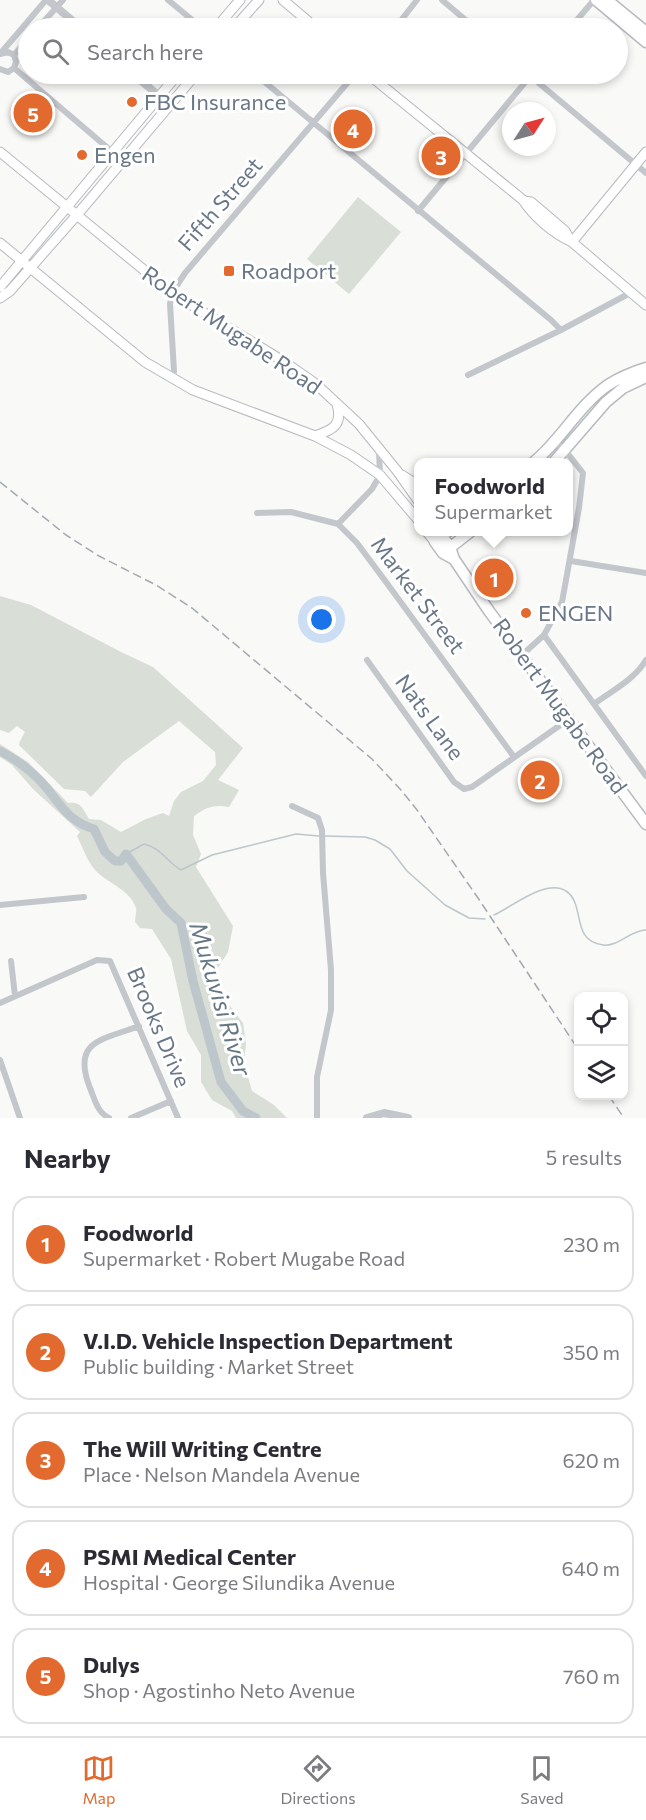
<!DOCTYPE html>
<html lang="en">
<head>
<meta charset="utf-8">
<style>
	:root { --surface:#fff; --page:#f2f2f3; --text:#2b2b33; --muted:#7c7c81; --line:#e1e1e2; --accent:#e26a2f }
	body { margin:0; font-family:Commissioner,sans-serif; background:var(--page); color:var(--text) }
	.controls { position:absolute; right:18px; bottom:18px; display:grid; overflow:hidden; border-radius:12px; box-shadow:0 3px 9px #0003 }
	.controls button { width:54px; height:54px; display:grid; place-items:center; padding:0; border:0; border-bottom:2px solid var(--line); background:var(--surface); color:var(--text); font:30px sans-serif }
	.compass { position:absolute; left:502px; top:102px; width:54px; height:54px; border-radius:50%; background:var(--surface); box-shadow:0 3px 9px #0003; rotate:54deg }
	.you { position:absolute; left:322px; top:620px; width:21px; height:21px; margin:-15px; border:4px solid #fff; border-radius:50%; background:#1a73e8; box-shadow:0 0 0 9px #1a73e833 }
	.badge { display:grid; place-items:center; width:39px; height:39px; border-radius:50%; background:var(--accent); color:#fff; font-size:20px; font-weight:700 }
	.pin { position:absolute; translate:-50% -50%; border:3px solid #fff; box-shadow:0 2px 6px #0006 }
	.popup { position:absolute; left:414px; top:458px; width:159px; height:78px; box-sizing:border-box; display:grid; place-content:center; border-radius:12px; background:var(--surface); filter:drop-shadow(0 2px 4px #0005); font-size:20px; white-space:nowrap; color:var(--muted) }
	.popup b { font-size:22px; color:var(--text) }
	.popup::after { content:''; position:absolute; left:50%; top:100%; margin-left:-12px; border:12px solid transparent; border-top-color:var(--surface) }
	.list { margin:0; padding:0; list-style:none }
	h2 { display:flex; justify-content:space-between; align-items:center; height:78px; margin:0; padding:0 24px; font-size:26px }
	h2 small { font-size:20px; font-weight:400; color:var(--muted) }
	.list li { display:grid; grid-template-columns:39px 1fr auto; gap:18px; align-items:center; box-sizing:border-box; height:96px; margin:0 12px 12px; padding:0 12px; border:2px solid var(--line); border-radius:18px }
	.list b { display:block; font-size:22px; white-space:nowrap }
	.list p { margin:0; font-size:20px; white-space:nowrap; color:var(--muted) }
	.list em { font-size:20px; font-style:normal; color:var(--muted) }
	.icon { flex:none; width:33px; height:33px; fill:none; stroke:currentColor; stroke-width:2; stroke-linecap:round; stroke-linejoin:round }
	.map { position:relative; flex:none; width:646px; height:1118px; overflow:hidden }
	.search { position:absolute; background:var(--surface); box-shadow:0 3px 9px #0003; left:18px; right:18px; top:18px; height:66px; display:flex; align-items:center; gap:15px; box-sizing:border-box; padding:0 21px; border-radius:33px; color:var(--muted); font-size:22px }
	.sheet { height:618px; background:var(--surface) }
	nav { display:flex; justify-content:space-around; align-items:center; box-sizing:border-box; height:84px; border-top:2px solid var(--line); background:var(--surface); font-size:16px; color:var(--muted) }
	nav a { display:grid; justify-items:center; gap:3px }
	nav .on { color:var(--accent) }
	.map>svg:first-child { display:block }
</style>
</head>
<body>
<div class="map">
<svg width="646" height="1118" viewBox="0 0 646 1118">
	<rect width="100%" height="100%" fill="#f9f9f7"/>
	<path fill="#d9ded6" d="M358,197L401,232L349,294L307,259Z
		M0,596L31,605L121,652L153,667L243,748L218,780L239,790L229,807C214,804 206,807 194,816L193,835L201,854L196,867L233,926L228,952L214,974L217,989L243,1023L246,1043L244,1063L252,1091L274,1105L287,1118H236L232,1111L212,1100L201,1082V1055L187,1031L171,959L152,929L140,928L135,922C135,918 137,911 136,908C130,890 110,884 98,873C88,864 83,848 77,836L80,832L33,789L12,765L0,757V744L28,762L68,803C81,801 83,809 89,819L101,820L121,832L146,819L163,813L169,816L174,801L181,792L203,781L216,765L215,752L179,721L123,762L91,797L85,791L64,789L19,745L20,741L25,732L17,726L9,733L0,730Z"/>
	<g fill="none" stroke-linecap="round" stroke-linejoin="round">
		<path stroke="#bcc6cb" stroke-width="1.5" d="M324,836L365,837L375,840L390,849L407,871L445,905L469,918L485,919
			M126,854L144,844C160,847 167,862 181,870L212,855L296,834L319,836
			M494,915C512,907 546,878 566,891C586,904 570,941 603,945C619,947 630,930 646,930"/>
		<path stroke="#bcc6cb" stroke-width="9" d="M0,751C16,759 34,773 45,786C61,805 69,822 94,829L105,852L115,861H121L126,854L166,909L181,923L193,981L221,1082L243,1111L256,1118"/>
		<g stroke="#b5babf" stroke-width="11">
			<path id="secondary" d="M283,0L316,28
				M216,28L240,0
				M234,28L259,0
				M368,74L523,200C534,217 553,233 572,242L646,305
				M0,152L172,293L283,361L316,384L359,424L398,472L419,502
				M524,201L531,202L565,231L570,240
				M572,242L646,152
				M0,243L145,362L193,390L315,436L351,455L380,475L419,521
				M0,287L178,74
				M0,298L10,291L76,216L196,74
				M315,436C333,430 343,425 337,404
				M402,475L419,486
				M427,532L435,542"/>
		</g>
		<g stroke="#b6babf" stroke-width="13">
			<path id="primary" d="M534,462C561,440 578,406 608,385C619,378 633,372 646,368
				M554,462L606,402L623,388L646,377
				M447,532L435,542L443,553L454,559
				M442,536L450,547L454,559L489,611L646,824
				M447,550L470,532"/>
		</g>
		<g stroke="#b6b9bd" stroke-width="13">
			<path id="trunk" d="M596,0L646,42
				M607,0L646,32"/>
		</g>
		<path stroke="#c3c6cb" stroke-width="6" d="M168,0L202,28
			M442,0L475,28
			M38,28L63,0
			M395,28L417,0
			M570,28L594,0
			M0,54L46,0
			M0,54L8,52L14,55L16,62L14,68
			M14,55L28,39
			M14,68L123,161
			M0,69L8,72L14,68
			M255,74L551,320L561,330L632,292
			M528,74L646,173
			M418,211L532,74
			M468,375L561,330
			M173,379L174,371L170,304L172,293L185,273L355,74
			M257,513L291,512L338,524L357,543L386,582L514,757
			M338,524L372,489L380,475L379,451
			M571,561L646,573
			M544,635L646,776
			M522,655L544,635L562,602L579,508L583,473L565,450L555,442
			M367,660L454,782L464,789L472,787L569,719
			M594,704C612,691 635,679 646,660
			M292,806L318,818L322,830L323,873L331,970V1010L317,1077V1118
			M0,905L84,897
			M11,961L15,996
			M0,1003L97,960L110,961L178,1118
			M0,1060L20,1118
			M109,1118C97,1112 95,1100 90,1088C71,1040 103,1040 139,1026
			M131,1118L171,1101"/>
		<path stroke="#c3c6cb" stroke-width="8" d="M48,0L81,28
			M133,74L170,105
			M367,1118L384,1113L408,1118"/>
		<use href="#secondary" stroke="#fff" stroke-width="9"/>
		<use href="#primary" stroke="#fff" stroke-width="10"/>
		<use href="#trunk" stroke="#fff" stroke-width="10"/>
		<path stroke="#a4a9b0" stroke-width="1.5" stroke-dasharray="9 4.5" stroke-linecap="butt" d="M0,482L66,535L99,556L156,585L192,608L372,759L401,790L417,810L478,898L578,1049
			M609,1096L624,1118"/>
	</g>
	<g fill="#e26a2f" stroke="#fff" stroke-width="2">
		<circle cx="132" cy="102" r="6"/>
		<circle cx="82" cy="155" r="6"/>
		<rect x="223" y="265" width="12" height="12" rx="3"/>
		<circle cx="526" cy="613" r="6"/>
	</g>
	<g text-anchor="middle" stroke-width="6" stroke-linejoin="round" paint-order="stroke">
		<g font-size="22" fill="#697788" stroke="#fff" text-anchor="start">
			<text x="144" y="110">FBC Insurance</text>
			<text x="94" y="163">Engen</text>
			<text x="241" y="279">Roadport</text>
			<text x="538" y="621">ENGEN</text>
		</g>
		<g font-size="22" fill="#697788" stroke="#fff">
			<text transform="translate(220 204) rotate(-49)" y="8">Fifth Street</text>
			<text transform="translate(232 330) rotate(34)" y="8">Robert Mugabe Road</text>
			<text transform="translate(418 595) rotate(53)" y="8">Market Street</text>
			<text transform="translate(560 706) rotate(54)" y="8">Robert Mugabe Road</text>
			<text transform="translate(430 717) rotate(54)" y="8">Nats Lane</text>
			<text transform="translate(159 1027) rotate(67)" y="8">Brooks Drive</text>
		</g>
		<g font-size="24" font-style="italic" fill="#657783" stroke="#fff">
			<text transform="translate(220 999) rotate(73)" y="8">Mukuvisi River</text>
		</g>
	</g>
</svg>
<div class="controls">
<button><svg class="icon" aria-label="locate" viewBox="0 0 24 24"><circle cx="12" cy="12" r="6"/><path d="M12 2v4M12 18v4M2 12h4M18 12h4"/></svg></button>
<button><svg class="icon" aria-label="layers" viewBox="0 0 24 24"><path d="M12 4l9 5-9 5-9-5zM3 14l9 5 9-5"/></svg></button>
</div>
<svg class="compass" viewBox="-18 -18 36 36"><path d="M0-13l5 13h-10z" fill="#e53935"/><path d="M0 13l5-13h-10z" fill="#7c7c81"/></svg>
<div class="you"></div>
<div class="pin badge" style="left:494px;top:578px">1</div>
<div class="popup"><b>Foodworld</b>Supermarket</div>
<div class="pin badge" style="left:540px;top:780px">2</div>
<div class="pin badge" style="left:441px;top:156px">3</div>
<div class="pin badge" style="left:353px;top:129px">4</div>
<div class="pin badge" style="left:33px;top:113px">5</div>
<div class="search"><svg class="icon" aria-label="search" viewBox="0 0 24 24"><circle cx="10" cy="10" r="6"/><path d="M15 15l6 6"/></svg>Search here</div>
</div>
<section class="sheet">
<h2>Nearby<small>5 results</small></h2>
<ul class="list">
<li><span class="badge">1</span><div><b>Foodworld</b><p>Supermarket · Robert Mugabe Road</p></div><em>230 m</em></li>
<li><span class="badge">2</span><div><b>V.I.D. Vehicle Inspection Department</b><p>Public building · Market Street</p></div><em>350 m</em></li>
<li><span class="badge">3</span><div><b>The Will Writing Centre</b><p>Place · Nelson Mandela Avenue</p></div><em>620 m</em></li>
<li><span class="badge">4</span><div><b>PSMI Medical Center</b><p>Hospital · George Silundika Avenue</p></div><em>640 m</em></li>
<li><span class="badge">5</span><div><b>Dulys</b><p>Shop · Agostinho Neto Avenue</p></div><em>760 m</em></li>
</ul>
</section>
<nav>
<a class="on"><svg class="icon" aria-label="map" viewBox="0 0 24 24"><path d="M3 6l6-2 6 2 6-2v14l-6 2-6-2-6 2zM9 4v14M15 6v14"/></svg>Map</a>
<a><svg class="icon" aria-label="directions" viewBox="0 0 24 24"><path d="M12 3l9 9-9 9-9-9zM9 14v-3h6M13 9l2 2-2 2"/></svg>Directions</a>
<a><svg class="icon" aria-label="saved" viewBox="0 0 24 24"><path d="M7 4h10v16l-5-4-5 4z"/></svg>Saved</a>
</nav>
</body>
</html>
